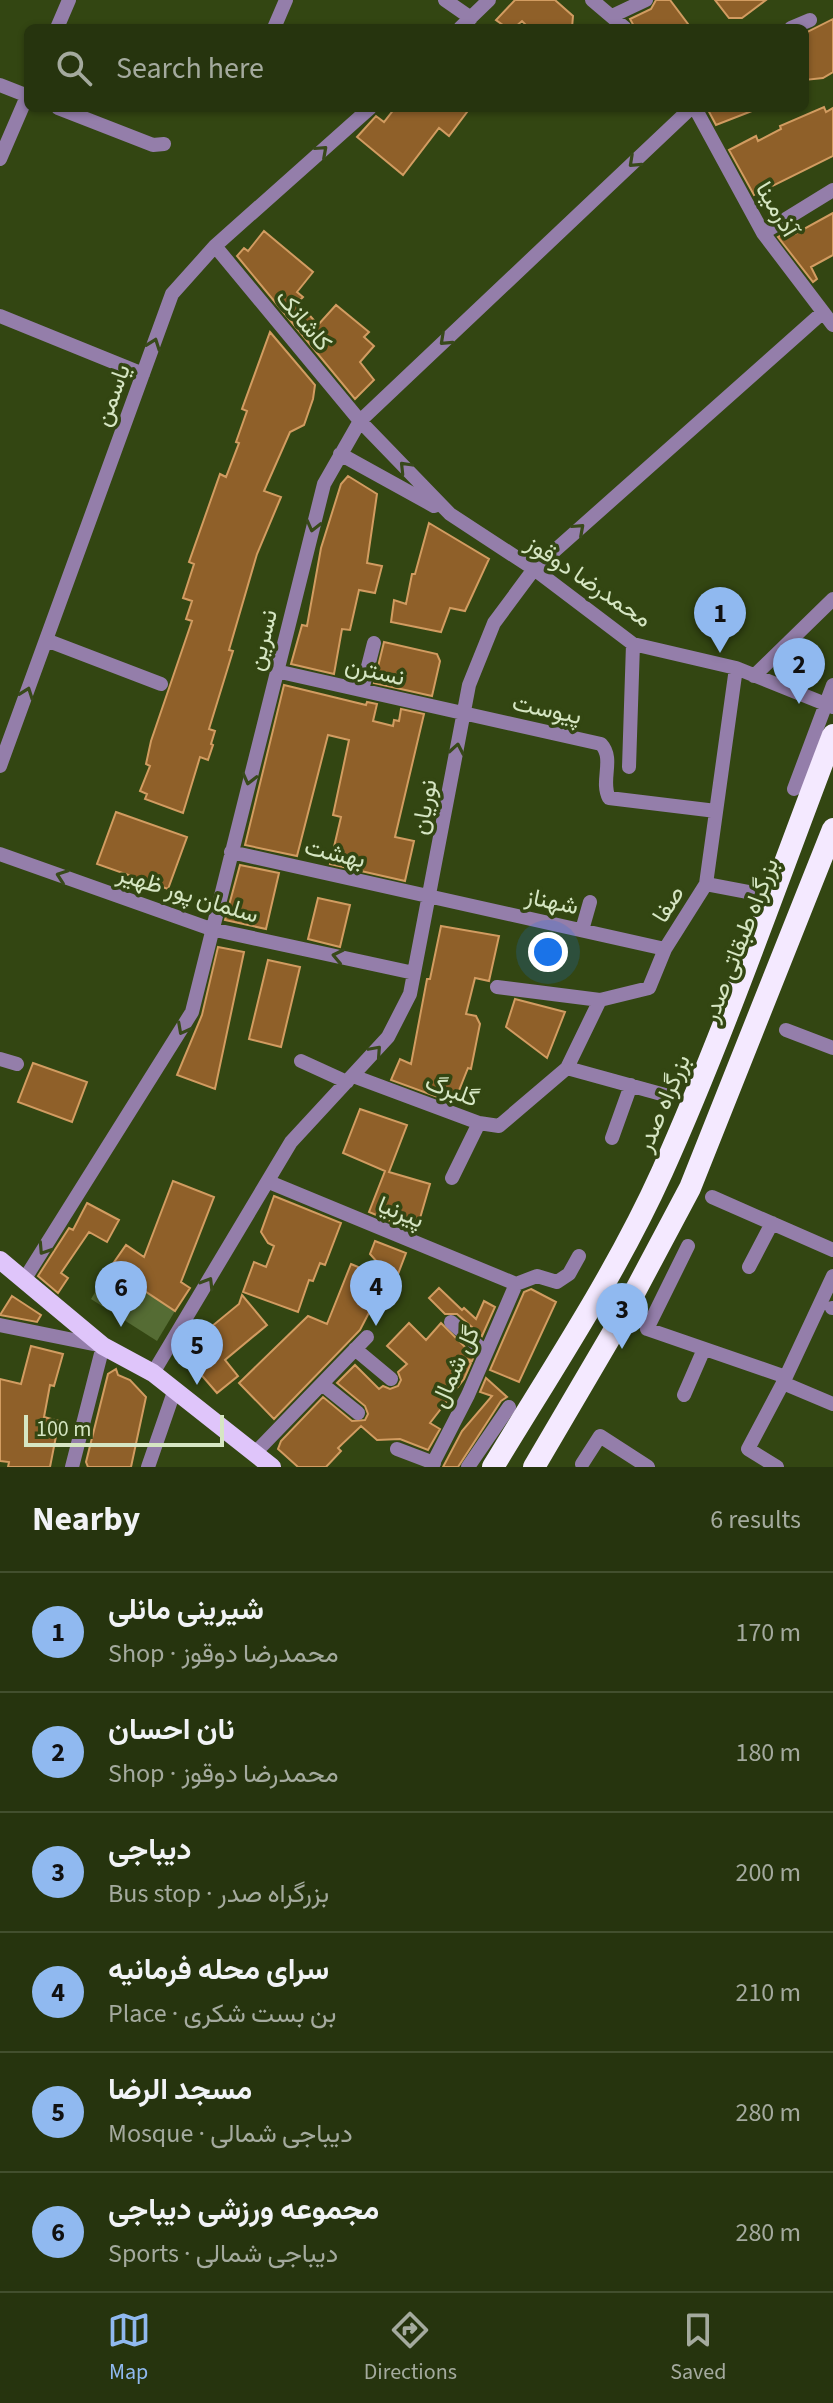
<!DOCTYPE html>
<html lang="en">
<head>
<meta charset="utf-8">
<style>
	:root { --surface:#26340e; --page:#323f1c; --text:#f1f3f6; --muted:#a4aa9e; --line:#424f2e; --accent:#90b9f0 }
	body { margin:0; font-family:"Source Sans 3",Vazirmatn,sans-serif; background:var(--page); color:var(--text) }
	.scale { position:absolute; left:24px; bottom:20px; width:200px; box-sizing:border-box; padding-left:8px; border:4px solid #d6e6c3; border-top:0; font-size:22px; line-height:28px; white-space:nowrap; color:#d6e6c3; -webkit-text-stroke:6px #334612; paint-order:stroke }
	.you { position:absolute; left:548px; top:952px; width:28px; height:28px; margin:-20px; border:6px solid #fff; border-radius:50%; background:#1a73e8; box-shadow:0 0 0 12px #1a73e833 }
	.badge { display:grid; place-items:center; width:52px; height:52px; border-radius:50%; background:var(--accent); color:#111; font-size:26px; font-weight:700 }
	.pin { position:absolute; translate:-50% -66px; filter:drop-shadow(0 2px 4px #0008) }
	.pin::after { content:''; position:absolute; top:42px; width:28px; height:24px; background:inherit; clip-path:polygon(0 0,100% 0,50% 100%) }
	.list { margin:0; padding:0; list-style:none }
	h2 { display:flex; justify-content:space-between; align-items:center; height:104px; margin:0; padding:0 32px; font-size:34px }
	h2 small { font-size:26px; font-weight:400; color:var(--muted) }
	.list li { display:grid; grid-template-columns:52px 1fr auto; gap:24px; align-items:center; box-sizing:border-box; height:120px; padding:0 32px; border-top:2px solid var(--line) }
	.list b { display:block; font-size:30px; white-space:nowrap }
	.list p { margin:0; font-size:26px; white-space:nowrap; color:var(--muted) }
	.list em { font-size:26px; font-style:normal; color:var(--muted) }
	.icon { flex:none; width:44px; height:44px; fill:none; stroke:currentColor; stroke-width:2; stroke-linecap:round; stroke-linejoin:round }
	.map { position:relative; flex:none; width:833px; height:1467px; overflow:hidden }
	.search { position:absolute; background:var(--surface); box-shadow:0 2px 6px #0004; left:24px; right:24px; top:24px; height:88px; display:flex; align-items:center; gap:20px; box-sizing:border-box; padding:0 28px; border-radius:12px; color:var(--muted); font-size:30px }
	.sheet { height:824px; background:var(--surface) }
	nav { display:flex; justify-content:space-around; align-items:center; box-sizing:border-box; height:112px; border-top:2px solid var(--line); background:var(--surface); font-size:22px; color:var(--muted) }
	nav a { display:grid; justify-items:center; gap:4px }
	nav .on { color:var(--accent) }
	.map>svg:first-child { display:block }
</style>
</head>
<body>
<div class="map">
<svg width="833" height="1467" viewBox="0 0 833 1467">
	<rect width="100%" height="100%" fill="#334612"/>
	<path fill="#556c34" d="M110,1268L175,1311L157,1341L91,1299Z"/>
	<path fill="#8f6029" stroke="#d29c61" stroke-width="2" d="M515,0H555L573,16L572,28H529L522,21L514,28H507L496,20Z
		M656,0H670L691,28H635L630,19L651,9Z
		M715,0H766L742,18H729Z
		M833,19V72L823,78L805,80V33Z
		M824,107L826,112L833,108V156L754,195L729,150L756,136L758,141L781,129L780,126Z
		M395,108H470L449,136L439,128L403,175L357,137L376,116L384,122Z
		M707,108H757V109L716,125Z
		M833,213V255L811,267L817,279L813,282L778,237L792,229L795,234Z
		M264,231L313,272L297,292L303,297L298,302L318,325L336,305L369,332L364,337L374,346L360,362L374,380L355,399L237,256L244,248L248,251Z
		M270,332L315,385L313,399L304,425L290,432L264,491L281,497L257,554L229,650L233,651L209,729L215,731L211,744L213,745L208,760L200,757L183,813L145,799L147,794L140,791L150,766L146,764L151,741L192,621L186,619L192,601L183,598L194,564L189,562L220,474L226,477L239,443L236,442L247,411L242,409Z
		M348,476L377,494L367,563L382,566L375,593L359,590L350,630L342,629L334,674L291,664L302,625L307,626L321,548L341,484Z
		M429,523L489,559L465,611L450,608L441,632L391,622L394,600L406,604L412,574H415Z
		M384,642L437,654L440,661L432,696L374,683Z
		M284,685L366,705L367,702L377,704L373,721L393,726L394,720L399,721L401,709L424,714L395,837L414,841L405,881L330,864L341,817L333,815L349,740L328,735L297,856L245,845Z
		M116,812L187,837L168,889L97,864Z
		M240,865L279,873L266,929L225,920Z
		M318,898L350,905L340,947L308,939Z
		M441,926L499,936L489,981L475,978L466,1014L476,1016L480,1024L471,1069L468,1068L454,1103L391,1080L400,1059L411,1064L427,979H430Z
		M218,947L244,952L215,1089L177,1075L202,1015Z
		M268,960L300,967L281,1047L249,1039Z
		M515,999L565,1012L547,1058L506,1027Z
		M33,1063L87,1082L72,1122L18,1102Z
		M360,1109L407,1125L389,1172L430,1184L416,1232L369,1212L385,1171L343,1153Z
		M173,1181L214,1197L181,1282L190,1288L175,1311L110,1268L126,1245L144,1257Z
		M274,1196L341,1223L325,1265L320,1263L313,1281L309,1280L298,1312L243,1292L254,1262L266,1267L274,1246L268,1243L261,1232Z
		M87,1203L119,1220L107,1242L89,1232L61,1273L68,1278L58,1293L38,1276L69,1228L73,1230Z
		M375,1241L406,1253L395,1282L370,1254Z
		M351,1264L384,1278L374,1303L360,1330L274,1419L239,1383L308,1316L327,1324Z
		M439,1288L462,1310L464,1308L476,1319L484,1301L495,1307L482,1336L457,1314H445L429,1298Z
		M531,1289L556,1302L519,1382L490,1370L524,1292Z
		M242,1295L267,1325L225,1360L238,1376L217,1393L191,1363L200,1336L239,1304Z
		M12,1296L41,1315L37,1322L0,1315Z
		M409,1323L426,1340L441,1323L474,1356L472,1361L466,1359L471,1363L464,1379L430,1423L440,1429L428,1450L400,1439L377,1440L361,1426L338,1448L341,1451L326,1467H298L278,1449L281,1441L323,1397L352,1421L365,1420L368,1414L365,1406L337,1383L355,1365L379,1389L383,1386L390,1389L398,1386L401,1380L398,1372L407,1364L387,1346Z
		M31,1346L63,1354L54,1386L50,1385L44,1417L59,1421L50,1467H8L9,1462L0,1461V1379L21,1384Z
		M116,1369L118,1375L130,1380L146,1397L131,1467H88L86,1462L108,1374Z
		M486,1378L507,1397L501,1401L458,1467H443L462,1431L492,1396L480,1392Z"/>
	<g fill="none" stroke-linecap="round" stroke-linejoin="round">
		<path stroke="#947eaa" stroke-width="14" d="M445,0L471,18
			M592,0L625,28
			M612,16L646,0
			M57,28L69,0
			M274,28L286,0
			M460,28L489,0
			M791,28L810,20
			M0,85L28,96
			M58,108L153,145L164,144
			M695,108L763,233L833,325
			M0,159L28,94
			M763,233L833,190
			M215,246L360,421L450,514L534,569L633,644L736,668L833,707
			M0,316L143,374
			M340,454L434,506
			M46,640L161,684
			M276,671L601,744C615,759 600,781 609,798L716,811
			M754,676L833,599
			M362,690L374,643
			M0,766L172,294L215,246L370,108
			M629,767L633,644
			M794,789L833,685
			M231,852L665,949
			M0,854L211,929L414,973
			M706,884L748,892
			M582,930L590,902
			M497,987L600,1000L649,988L665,949L706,884L736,668
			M786,1030L833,1048
			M0,1059L17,1064
			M301,1061L347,1082
			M567,1068L665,1095
			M353,1076L479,1123L499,1126L567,1068L600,1000
			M612,1138L631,1085
			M452,1178L479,1123
			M269,1182L516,1284
			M712,1197L833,1250
			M688,1246L647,1329L786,1377
			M749,1267L772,1223
			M24,1280L192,1012L324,484L360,421L691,108
			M516,1284L537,1276L557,1282L569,1274L579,1256
			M832,1308H833
			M451,1322L486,1353
			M0,1325L103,1346L72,1467
			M355,1349L391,1379
			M153,1373L291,1142L388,1037L410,994L469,685L494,623L534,569L822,313
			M783,1383L833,1404
			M322,1384L358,1413
			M684,1395L704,1349
			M397,1449L434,1463
			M256,1452L367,1337
			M582,1464L600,1436L648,1467
			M148,1467L175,1389
			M431,1467L468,1395L516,1284
			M468,1467L509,1407
			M777,1467L748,1449L783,1383L833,1276"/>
		<path stroke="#dfc5fa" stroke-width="18" d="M0,1260L103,1346L153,1373L272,1467"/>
		<path stroke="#f4e9ff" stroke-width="22" d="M493,1467C551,1371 616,1274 662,1172C726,1029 777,881 833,735
			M534,1467L615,1329L690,1188L833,829"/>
	</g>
	<defs><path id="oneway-chevron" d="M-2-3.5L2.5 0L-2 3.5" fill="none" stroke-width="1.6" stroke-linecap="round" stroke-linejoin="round" transform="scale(2)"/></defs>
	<g stroke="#38491a">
		<use href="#oneway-chevron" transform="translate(322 151) rotate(-42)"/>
		<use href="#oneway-chevron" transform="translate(634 162) rotate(137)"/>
		<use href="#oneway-chevron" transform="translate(445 340) rotate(137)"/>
		<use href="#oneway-chevron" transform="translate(154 344) rotate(-70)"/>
		<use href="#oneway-chevron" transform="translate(405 467) rotate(-134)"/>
		<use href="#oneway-chevron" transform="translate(313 526) rotate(104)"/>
		<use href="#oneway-chevron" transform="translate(579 529) rotate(-42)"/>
		<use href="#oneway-chevron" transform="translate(27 693) rotate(-70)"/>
		<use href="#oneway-chevron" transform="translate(457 749) rotate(-80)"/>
		<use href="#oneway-chevron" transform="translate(249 779) rotate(104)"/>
		<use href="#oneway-chevron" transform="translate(62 876) rotate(-160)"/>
		<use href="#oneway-chevron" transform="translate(338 956) rotate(-168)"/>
		<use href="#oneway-chevron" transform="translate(183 1029) rotate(118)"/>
		<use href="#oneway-chevron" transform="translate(376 1051) rotate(-48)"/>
		<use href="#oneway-chevron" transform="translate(44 1249) rotate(123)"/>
		<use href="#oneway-chevron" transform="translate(208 1283) rotate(-59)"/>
	</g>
	<g text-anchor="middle" stroke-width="7" stroke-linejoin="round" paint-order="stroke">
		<g font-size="24" fill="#d6e6c3" stroke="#334612">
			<text transform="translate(777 209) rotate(59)" y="8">آذرمینا</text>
			<text transform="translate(304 320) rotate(50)" y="8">کاشانک</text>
			<text transform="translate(112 395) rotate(-70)" y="8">یاسمن</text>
			<text transform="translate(589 581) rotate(34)" y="8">محمدرضا دوقوز</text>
			<text transform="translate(262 640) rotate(-76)" y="8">نسرین</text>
			<text transform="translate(375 671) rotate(13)" y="8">نسترن</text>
			<text transform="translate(547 709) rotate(12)" y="8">پیوست</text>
			<text transform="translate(424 807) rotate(-80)" y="8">نوریان</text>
			<text transform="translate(335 853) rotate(13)" y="8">بهشت</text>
			<text transform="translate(188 894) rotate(17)" y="8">سلمان پور ظهیر</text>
			<text transform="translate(552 901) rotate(12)" y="8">شهناز</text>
			<text transform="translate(668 904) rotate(-58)" y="8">صفا</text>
			<text transform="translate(740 940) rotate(-69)" y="8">بزرگراه طبقاتی صدر</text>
			<text transform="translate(452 1090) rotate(20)" y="8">گلبرگ</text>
			<text transform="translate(663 1103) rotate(-67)" y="8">بزرگراه صدر</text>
			<text transform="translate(401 1212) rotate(22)" y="8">پیرنیا</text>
			<text transform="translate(455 1367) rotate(-66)" y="8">گل شمال</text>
		</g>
	</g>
</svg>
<div class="scale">100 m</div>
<div class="you"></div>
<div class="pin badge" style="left:720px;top:653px">1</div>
<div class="pin badge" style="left:799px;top:704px">2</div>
<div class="pin badge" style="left:622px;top:1349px">3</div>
<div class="pin badge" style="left:376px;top:1326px">4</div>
<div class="pin badge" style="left:197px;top:1385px">5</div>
<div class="pin badge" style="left:121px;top:1327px">6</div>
<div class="search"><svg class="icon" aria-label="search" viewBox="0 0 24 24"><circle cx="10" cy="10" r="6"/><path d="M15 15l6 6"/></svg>Search here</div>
</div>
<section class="sheet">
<h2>Nearby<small>6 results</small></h2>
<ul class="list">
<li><span class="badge">1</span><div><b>شیرینی مانلی</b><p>Shop · محمدرضا دوقوز</p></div><em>170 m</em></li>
<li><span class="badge">2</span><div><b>نان احسان</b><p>Shop · محمدرضا دوقوز</p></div><em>180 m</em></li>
<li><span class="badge">3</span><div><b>دیباجی</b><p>Bus stop · بزرگراه صدر</p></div><em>200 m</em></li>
<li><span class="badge">4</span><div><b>سرای محله فرمانیه</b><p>Place · بن بست شکرى</p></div><em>210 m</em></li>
<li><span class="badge">5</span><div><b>مسجد الرضا</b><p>Mosque · دیباجی شمالی</p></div><em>280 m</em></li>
<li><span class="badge">6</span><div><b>مجموعه ورزشی دیباجی</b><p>Sports · دیباجی شمالی</p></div><em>280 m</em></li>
</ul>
</section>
<nav>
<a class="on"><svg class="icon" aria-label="map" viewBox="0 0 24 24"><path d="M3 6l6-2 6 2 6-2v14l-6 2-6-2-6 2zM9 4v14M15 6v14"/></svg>Map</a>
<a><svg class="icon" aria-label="directions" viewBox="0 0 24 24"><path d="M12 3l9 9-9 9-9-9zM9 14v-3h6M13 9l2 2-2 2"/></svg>Directions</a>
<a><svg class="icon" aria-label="saved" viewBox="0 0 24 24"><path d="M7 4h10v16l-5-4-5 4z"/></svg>Saved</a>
</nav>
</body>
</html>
